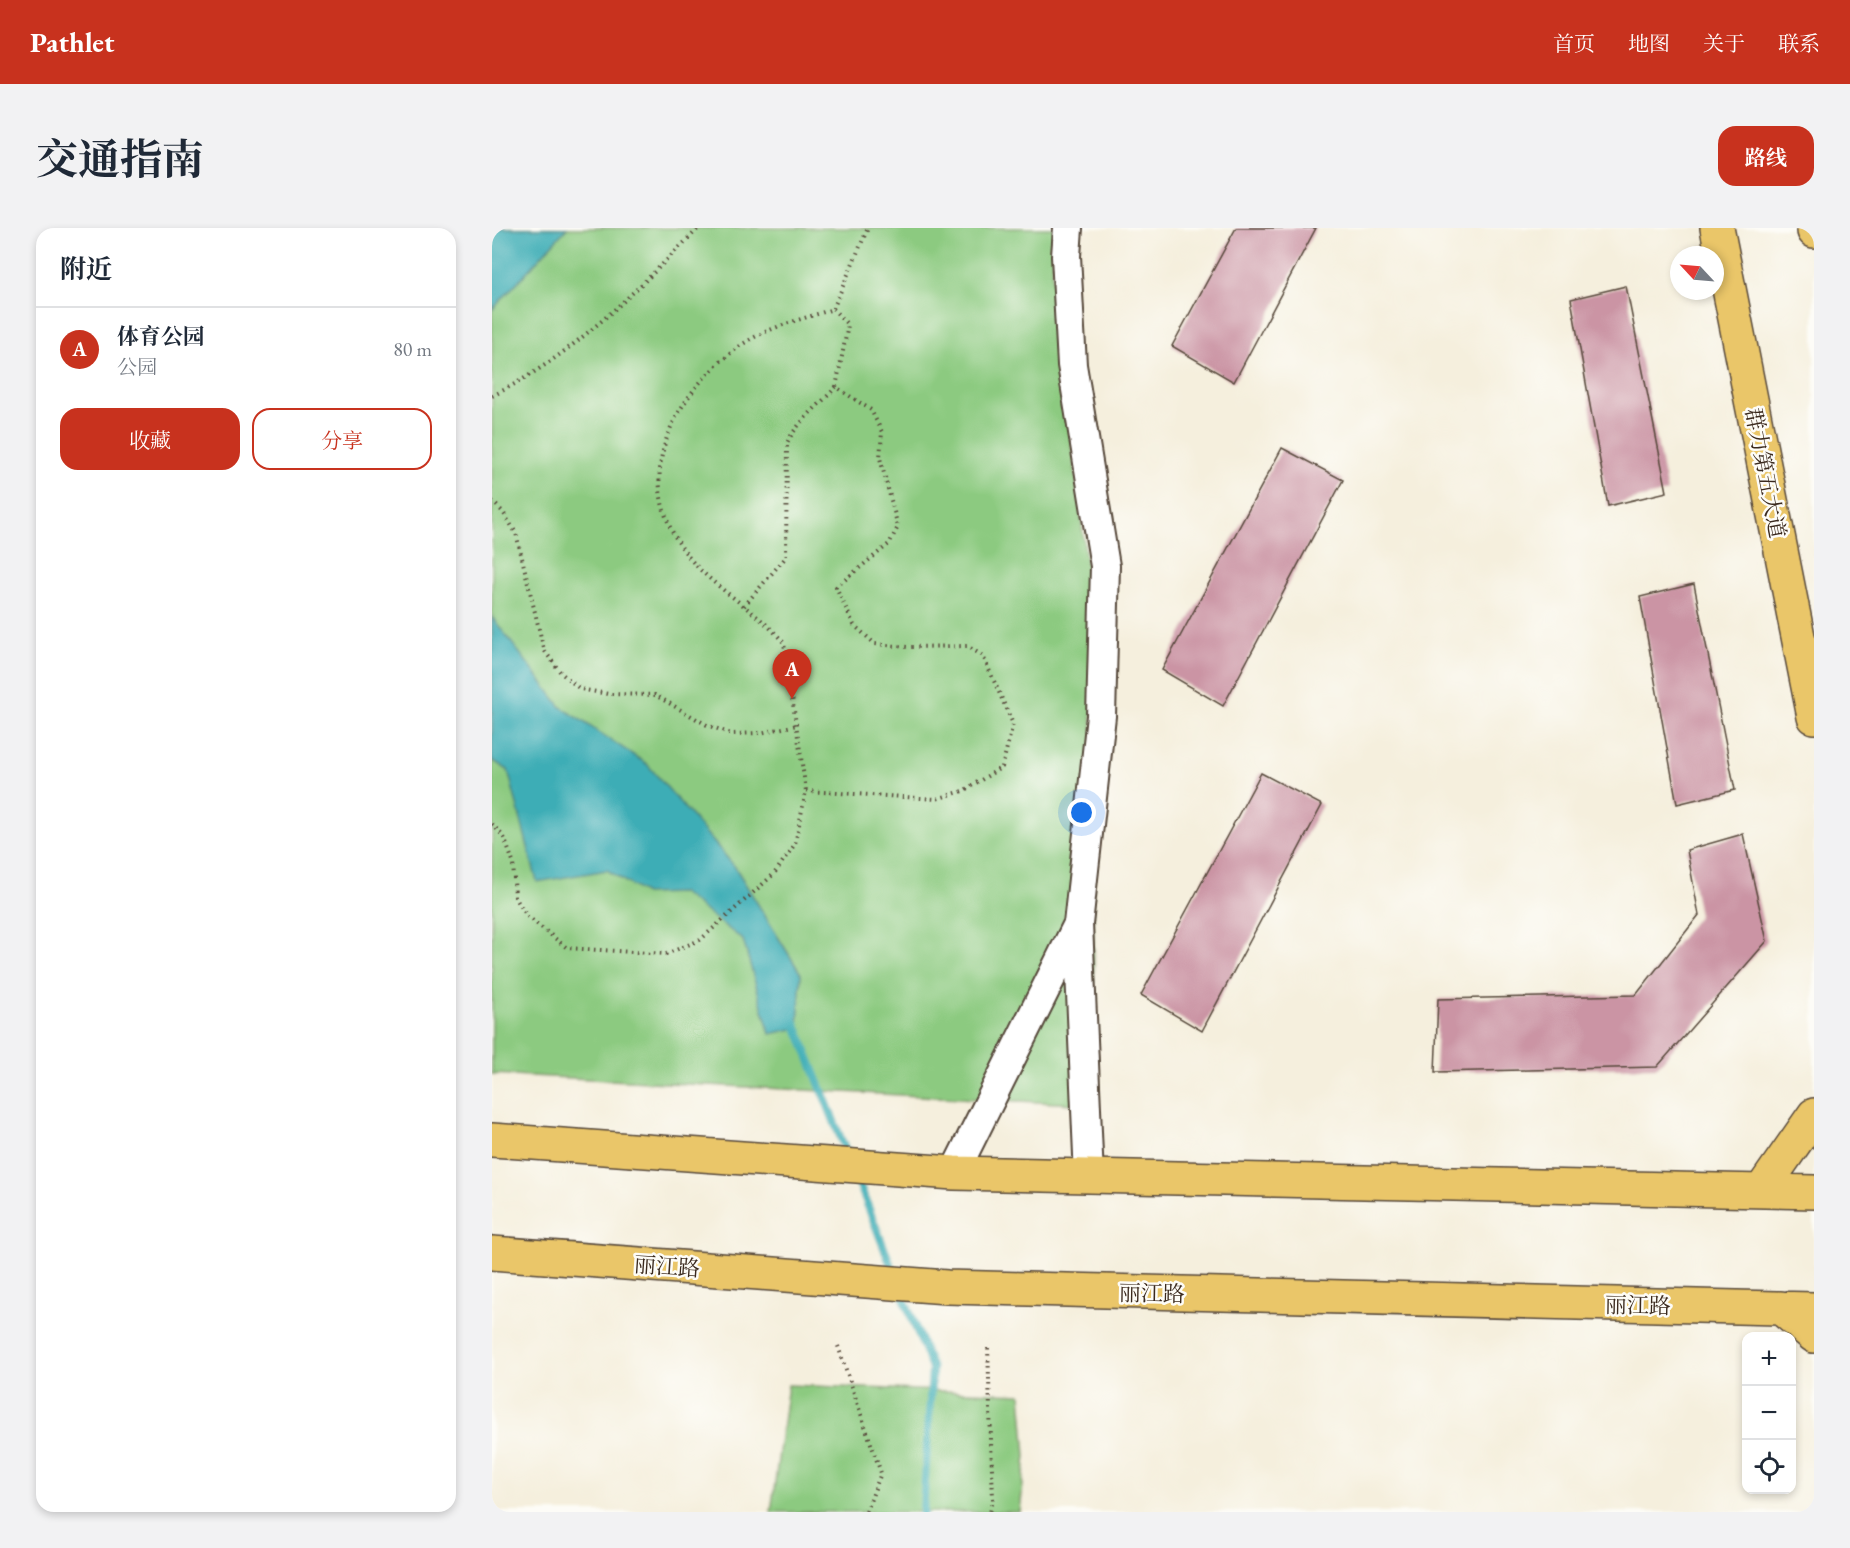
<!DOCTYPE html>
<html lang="zh">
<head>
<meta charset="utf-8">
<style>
	:root { --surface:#fff; --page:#f2f2f3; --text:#1f2937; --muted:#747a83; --line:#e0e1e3; --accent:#c8321e }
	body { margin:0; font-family:"EB Garamond","Noto Serif SC",serif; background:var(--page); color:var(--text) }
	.controls { position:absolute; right:18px; bottom:18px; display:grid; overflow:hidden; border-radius:12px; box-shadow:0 3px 9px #0003 }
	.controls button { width:54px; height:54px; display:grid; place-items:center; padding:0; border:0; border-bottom:2px solid var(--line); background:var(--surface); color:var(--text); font:30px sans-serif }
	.compass { position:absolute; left:1178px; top:18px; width:54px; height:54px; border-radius:50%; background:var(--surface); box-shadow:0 3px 9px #0003; rotate:296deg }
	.you { position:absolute; left:590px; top:585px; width:21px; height:21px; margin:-15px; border:4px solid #fff; border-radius:50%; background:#1a73e8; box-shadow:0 0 0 9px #1a73e833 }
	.badge { display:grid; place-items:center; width:39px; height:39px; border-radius:50%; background:var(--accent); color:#fff; font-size:20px; font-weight:700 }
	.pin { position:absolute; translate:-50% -50px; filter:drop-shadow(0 2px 3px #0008) }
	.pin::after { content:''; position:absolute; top:32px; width:21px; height:18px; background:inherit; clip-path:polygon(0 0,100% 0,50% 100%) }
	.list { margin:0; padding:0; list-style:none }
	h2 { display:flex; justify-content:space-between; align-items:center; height:78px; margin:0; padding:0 24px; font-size:26px }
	h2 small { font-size:20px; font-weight:400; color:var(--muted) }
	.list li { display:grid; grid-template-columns:39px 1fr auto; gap:18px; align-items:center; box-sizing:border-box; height:84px; padding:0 24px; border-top:2px solid var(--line) }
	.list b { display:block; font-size:22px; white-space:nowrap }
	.list p { margin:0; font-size:20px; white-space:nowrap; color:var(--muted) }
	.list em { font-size:20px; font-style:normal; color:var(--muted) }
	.actions { display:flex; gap:12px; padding:18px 24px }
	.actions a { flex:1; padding:14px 0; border:2px solid var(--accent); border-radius:18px; text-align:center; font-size:21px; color:var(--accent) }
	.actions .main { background:var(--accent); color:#fff }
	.icon { flex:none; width:33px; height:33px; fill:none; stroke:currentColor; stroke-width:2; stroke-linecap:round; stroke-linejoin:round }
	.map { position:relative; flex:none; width:1322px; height:1284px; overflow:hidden; border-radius:18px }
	header { display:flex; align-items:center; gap:36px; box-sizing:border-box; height:84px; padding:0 30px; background:var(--accent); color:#fff }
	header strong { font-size:28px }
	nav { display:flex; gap:33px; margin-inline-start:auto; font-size:21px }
	.intro { display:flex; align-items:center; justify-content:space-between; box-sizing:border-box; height:144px; padding:0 36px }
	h1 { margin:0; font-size:42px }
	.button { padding:15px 27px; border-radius:18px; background:var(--accent); color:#fff; font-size:21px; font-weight:700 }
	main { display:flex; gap:36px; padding:0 36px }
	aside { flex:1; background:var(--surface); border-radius:18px; box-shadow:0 3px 9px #0003 }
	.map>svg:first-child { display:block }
</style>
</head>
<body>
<header>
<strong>Pathlet</strong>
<nav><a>首页</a><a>地图</a><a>关于</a><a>联系</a></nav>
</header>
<div class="intro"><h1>交通指南</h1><a class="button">路线</a></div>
<main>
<aside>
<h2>附近<small></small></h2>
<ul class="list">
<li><span class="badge">A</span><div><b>体育公园</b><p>公园</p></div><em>80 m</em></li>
</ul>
<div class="actions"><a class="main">收藏</a><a>分享</a></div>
</aside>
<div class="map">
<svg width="1322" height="1284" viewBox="0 0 1322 1284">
	<rect width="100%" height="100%" fill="#fdfcf7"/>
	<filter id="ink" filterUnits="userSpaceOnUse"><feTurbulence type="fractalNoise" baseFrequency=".0167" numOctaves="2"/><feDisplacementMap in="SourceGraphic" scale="12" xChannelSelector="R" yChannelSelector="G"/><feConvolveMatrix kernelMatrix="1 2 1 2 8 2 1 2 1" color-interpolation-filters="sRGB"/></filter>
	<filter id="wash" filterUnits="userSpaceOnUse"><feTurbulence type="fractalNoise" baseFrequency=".008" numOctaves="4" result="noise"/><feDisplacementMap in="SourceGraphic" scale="24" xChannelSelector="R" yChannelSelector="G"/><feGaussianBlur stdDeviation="1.35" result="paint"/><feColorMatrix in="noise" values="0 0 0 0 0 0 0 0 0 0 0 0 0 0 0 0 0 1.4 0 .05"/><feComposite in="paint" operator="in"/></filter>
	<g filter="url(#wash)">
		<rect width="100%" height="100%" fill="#f5efdd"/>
		<path fill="#8cca80" stroke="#647a4f" stroke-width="1.5" d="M0,0H563L560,48L599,373L603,877L0,846Z
			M296,1157L529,1166L534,1228L528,1284H279Z"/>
		<path fill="#3cadb6" stroke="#3c6c6a" stroke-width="1.5" d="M0,0H75L0,82Z
			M0,389L69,479L155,536L243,639L309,746L306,800L278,806L251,712L190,665L153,666L115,642L45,654L16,542L0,532Z"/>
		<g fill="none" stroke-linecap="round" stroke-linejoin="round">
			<path stroke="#3cadb6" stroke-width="8" d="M302,792L357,931
				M363,945L403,1048
				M409,1063L440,1141L431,1284"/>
		</g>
		<g id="blocks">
			<path fill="#cb94a4" d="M744,0H824L742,154L680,118Z
				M1134,58L1175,264L1116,278L1079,71Z
				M790,220L851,252L731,478L670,442Z
				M1202,356L1243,562L1185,576L1148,369Z
				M769,545L830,577L710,803L649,767Z
				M1251,606L1275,713L1165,839L943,844L946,771L1144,767L1207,687L1195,622Z"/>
		</g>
	</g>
	<g filter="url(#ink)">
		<use href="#blocks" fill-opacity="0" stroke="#57483b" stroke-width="1.5"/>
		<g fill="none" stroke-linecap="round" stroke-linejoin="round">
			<g stroke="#57483b" stroke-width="32">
				<path id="minor" d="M576,0L574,28L580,137L613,338L609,488L586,696
					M462,945L586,696L597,950"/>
			</g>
			<g stroke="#57483b" stroke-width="36">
				<path id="major" d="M1225,0L1322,489
					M1322,0V3
					M0,912L462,945L1322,964
					M1269,963L1322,887
					M0,1025L455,1059L1322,1081
					M1289,1080L1322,1108"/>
			</g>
			<path stroke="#57483b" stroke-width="4" stroke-dasharray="1.5 4.5" stroke-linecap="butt" d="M0,168C80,129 144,62 207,0
				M0,273L11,284L24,305L52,422L69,445L88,461L116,466L163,467L215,497L239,506L268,505L305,497
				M252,378L294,329L295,215C305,194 328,177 344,159
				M314,563L444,571L471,563L510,539L521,496L491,428L475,418L416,419L383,416L362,397L344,359L397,316L406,299L388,230L390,204L379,182L344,159L356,97L341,81
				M0,596L12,609L21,634L23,669L35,688L75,720L174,726L208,712L282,646L303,616L314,563L292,415C266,383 227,364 200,333C135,256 176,171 248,118C275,99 311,91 341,81L376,0
				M346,1118L389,1245L374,1284
				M496,1120L501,1272L498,1284"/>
			<use href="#minor" stroke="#fff" stroke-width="28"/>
			<use href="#major" stroke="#eac669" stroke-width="33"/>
		</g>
	</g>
	<g text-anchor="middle" stroke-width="5" stroke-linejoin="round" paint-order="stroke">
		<g font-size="22" fill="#3b2a1e" stroke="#fdfcf7">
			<text transform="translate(1274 245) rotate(79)" y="8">群力第五大道</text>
			<text transform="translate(175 1038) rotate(4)" y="8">丽江路</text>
			<text transform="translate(660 1065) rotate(1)" y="8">丽江路</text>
			<text transform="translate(1146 1077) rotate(1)" y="8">丽江路</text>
		</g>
	</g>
</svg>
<div class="controls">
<button>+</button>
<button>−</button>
<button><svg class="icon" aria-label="locate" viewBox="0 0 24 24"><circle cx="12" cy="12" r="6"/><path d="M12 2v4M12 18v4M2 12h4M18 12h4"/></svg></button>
</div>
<svg class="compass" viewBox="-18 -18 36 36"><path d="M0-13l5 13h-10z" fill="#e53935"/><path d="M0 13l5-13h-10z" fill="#747a83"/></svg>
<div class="you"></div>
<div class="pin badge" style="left:300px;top:471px">A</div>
</div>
</main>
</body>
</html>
